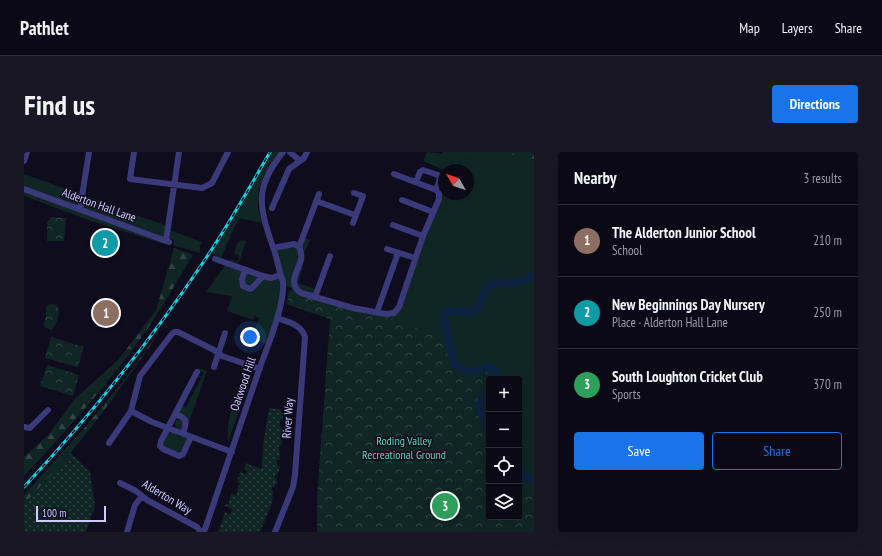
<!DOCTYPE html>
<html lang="en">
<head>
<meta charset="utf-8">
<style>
	:root { --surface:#0b0916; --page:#191723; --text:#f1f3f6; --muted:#9a9aa1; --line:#2b2a35; --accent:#1a73e8 }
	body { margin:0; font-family:"PT Sans Narrow",sans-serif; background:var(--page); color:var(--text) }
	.controls { position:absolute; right:12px; bottom:12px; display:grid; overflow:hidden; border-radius:4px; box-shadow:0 4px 16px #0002 }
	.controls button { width:36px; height:36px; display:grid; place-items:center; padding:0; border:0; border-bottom:1px solid var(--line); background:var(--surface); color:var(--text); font:20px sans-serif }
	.compass { position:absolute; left:414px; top:12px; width:36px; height:36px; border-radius:50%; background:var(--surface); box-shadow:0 4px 16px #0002; rotate:310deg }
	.scale { position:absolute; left:12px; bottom:10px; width:70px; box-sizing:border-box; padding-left:4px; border:2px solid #cecafd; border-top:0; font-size:11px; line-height:14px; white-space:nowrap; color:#cecafd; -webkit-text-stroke:3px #0f0c1d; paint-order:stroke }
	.you { position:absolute; left:226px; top:185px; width:14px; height:14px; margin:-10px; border:3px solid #fff; border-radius:50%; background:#1a73e8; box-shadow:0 0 0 6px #1a73e833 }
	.badge { display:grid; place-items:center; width:26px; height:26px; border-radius:50%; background:var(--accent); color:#fff; font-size:13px; font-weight:700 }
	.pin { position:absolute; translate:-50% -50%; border:2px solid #fff; box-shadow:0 1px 4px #0006 }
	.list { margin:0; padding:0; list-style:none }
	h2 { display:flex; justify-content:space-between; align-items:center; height:52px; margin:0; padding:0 16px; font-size:17px }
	h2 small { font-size:13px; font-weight:400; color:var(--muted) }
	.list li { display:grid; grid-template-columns:26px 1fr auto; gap:12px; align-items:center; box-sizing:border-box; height:72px; padding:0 16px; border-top:1px solid var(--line) }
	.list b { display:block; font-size:15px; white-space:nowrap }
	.list p { margin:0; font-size:13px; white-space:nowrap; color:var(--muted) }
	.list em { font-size:13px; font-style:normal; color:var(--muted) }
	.actions { display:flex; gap:8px; padding:12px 16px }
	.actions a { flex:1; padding:9px 0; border:1px solid var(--accent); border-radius:4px; text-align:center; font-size:14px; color:var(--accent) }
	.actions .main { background:var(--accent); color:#fff }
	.icon { flex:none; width:22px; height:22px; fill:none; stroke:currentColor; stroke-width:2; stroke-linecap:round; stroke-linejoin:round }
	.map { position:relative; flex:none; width:510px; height:380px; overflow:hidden; border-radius:4px }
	header { display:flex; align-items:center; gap:24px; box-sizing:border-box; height:56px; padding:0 20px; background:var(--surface); border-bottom:1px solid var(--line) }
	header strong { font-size:19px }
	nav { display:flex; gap:22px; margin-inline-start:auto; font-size:14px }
	.intro { display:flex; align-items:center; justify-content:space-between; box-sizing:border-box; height:96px; padding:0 24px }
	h1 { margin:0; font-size:28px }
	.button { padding:10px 18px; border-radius:4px; background:var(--accent); color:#fff; font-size:14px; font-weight:700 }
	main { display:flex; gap:24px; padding:0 24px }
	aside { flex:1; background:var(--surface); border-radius:4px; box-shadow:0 4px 16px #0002 }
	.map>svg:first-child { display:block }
</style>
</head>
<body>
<header>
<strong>Pathlet</strong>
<nav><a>Map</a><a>Layers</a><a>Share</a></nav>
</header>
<div class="intro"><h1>Find us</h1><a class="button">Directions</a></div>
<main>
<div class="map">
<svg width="510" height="380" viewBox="0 0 510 380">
	<defs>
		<pattern id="forest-firs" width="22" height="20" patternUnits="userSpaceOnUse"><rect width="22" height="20" fill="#102625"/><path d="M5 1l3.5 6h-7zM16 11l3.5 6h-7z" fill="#324446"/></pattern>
		<pattern id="park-crowns" width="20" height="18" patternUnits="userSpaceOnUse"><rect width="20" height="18" fill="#102625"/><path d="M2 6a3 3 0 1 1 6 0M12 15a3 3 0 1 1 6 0" fill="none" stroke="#324446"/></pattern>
		<pattern id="garden-dots" width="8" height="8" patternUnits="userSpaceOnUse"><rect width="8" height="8" fill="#102625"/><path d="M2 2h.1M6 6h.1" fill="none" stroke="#324446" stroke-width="1.8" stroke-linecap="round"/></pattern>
	</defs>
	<rect width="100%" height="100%" fill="#0f0c1d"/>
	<path fill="#102625" d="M246,0H259L240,32L235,36L234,57L238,71L215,66L209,78L197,106L187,101L211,64Z
		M403,0L418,2L419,0H510V349L495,340V227H465V287L306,167L263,152L265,139L269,137L259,133L249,96L275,95L279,85L286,88L275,113L279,115L274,131L294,138L291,145L270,138L271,140L360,164L372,160L420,29V42H444V18H420L399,9Z
		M0,22L79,50V52L144,74L143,93L67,69L0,44Z
		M146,78L178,90L176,94V101L149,93L150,88L146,87Z
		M217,88L222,89L215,110L214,111L207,110V107L213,110L216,104L210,101L213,92Z
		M202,112L220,118L217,127L223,137L238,126L256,124L259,140L244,192L228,186L235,166L231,164L229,168L203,159L208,144L182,140Z
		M221,118L239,124L228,136L219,134Z
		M174,216L183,219L165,270L163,271L155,261L158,253L162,255L177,226L173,224H178L180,221L173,218Z
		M228,223L204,290C202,268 210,239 228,223Z
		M153,264L160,268L158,278L153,276L151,273Z
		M145,279L152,281L153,283L158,285L159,283L162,284L164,287C159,296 159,304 147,298C144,297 141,296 139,293L143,281Z"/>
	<path fill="url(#forest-firs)" d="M484,0H510V10L506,7L486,2Z
		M150,96L169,103C154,127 140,153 124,176C87,229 44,277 0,324V305L25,282L50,248L95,207L132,158Z
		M138,176C96,238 53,299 0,352V343L62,274L99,229Z"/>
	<path fill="url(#park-crowns)" d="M28,65L42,66L40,89H23V70Z
		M269,138L271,140L360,164L386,174L423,185L429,213C443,223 446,222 463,217L469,221L472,227H465V234L455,249L454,257L465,279V365H495V319L505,332H510V378L509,380H293V346L306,167L263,152L265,139Z
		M27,152L33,153C37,161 33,173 27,178L20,175C19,170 22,168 22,164C22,158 20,154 27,152Z
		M27,185L60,195L54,215L21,206Z
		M23,213L55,223L49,244L16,234Z"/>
	<path fill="url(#garden-dots)" d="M245,256L257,257V260H259V266L256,267V274L258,275L256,287L258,288L257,294H255L256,308H253V314H256L255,320H254L253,323H251V326H253V332H251V335H248V338H249L248,351L236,380H194L201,360L206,362L208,357L201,354L202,352H205L207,342L213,343V337L216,331L213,330L216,320L222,322L223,318L220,317L222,311L238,317L239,293Z
		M47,301L66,320L71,354L62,380H0V352Z"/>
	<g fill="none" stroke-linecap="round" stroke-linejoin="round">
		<path stroke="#0d223f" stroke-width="8" d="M474,227L475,225L467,215C450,219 445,222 430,212L420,169L421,161L430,159L448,161L456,152L460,139L468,132L488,131L504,127L510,123
			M465,241L457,248L455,257L465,277
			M495,317L501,325L510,329"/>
		<path stroke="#3a397a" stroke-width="6" d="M110,0L106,27L178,36L188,31L204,0
			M266,0L276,9
			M0,9L3,0
			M392,30L396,20L399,18L414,23L416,27L412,38
			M0,37L145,90
			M378,48L409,60
			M292,49L331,63
			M248,56L265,17L280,6L283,0
			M56,57L65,0
			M329,71L339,44L330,41
			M369,73L399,84
			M142,89L155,0
			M275,95L295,42
			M249,96L270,92L275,95C277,99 278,103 277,108C274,119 263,132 277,141L329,156L362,162L370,161L375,155L399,84L415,47V41L412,38L370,22
			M363,97L391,106
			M191,107L239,124L247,126L256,123
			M221,118L218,127L219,134L226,137L228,136L239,124
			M291,145L306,104
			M353,160L374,101
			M190,215L201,181
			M107,259L116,224L147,183L150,180H154L190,198L198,204L236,217
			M151,262C164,266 163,270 159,282
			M0,275L6,276L24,258
			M167,285L159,302L155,304L139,297L136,294L137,289L173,220
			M85,291L107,259L128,270L208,300
			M96,331L112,339L123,348L173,375L177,380
			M103,380L111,353L118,344
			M180,380C198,326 217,272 235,218C243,195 261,154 259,130C255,119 253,106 249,95C235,54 230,36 259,0
			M251,380L269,335L271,323L281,185C277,172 264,170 253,166"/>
		<g stroke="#09d9ea" stroke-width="3">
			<path id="rail" d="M0,335C65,265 125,191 178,112C203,76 224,38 246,0"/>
		</g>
		<use href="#rail" stroke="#0f0c1d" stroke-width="1.5" stroke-dasharray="4.5" stroke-linecap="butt"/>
	</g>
	<g text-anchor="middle" stroke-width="3" stroke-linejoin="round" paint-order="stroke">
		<g font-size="12" fill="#cecafd" stroke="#0f0c1d">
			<text transform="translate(75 53) rotate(20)" y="4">Alderton Hall Lane</text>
			<text transform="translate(219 232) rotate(-71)" y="4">Oakwood Hill</text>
			<text transform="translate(264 266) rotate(-86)" y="4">River Way</text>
			<text transform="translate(143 345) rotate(31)" y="4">Alderton Way</text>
		</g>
		<g font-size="12" fill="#5ad9b6" stroke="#0f0c1d">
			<text x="380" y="293">Roding Valley<tspan x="380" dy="14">Recreational Ground</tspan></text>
		</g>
	</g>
</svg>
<div class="controls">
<button>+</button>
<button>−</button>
<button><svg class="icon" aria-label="locate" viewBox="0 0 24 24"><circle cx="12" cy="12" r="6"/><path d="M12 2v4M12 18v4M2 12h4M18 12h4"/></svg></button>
<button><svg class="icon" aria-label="layers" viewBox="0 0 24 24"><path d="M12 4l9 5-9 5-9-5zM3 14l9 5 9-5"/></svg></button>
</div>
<svg class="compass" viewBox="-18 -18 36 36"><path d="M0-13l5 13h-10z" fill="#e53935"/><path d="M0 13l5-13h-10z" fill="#9a9aa1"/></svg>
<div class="scale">100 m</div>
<div class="you"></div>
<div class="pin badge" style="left:82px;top:161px;background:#8d6e63">1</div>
<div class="pin badge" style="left:81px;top:91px;background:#0f9aa8">2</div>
<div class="pin badge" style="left:421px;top:354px;background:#2e9e5b">3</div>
</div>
<aside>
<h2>Nearby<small>3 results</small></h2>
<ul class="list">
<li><span class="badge" style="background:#8d6e63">1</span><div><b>The Alderton Junior School</b><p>School</p></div><em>210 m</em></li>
<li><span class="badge" style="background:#0f9aa8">2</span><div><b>New Beginnings Day Nursery</b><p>Place · Alderton Hall Lane</p></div><em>250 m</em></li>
<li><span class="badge" style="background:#2e9e5b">3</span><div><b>South Loughton Cricket Club</b><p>Sports</p></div><em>370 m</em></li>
</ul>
<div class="actions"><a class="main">Save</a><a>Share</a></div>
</aside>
</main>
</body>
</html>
